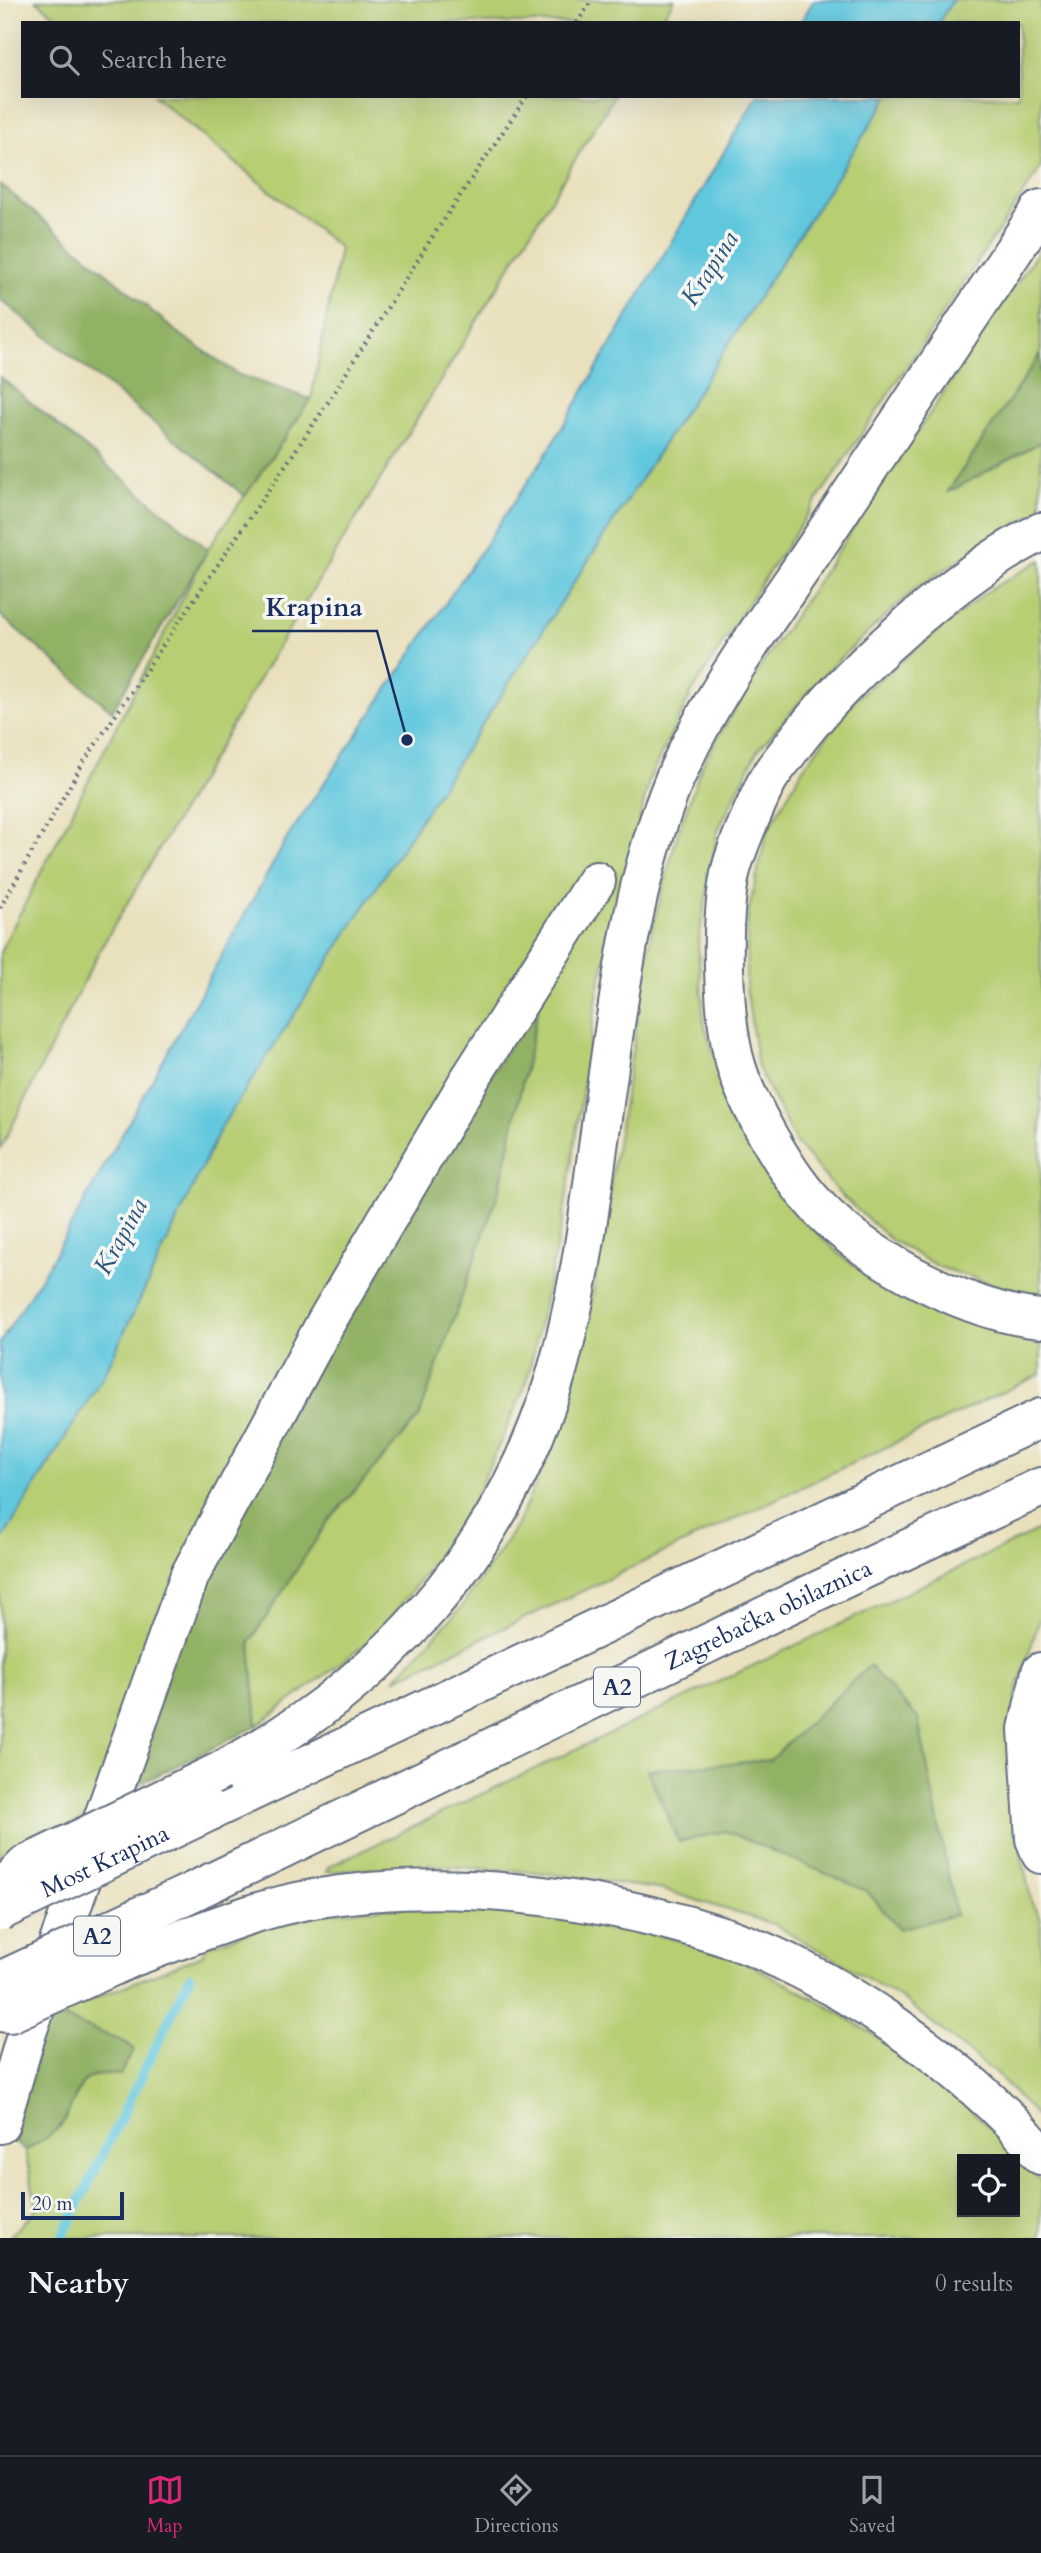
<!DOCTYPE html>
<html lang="en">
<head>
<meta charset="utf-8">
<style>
	:root { --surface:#171b24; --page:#242831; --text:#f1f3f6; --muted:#9ea1a6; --line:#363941; --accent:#db2777 }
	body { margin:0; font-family:Cardo,serif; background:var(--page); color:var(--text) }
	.controls { position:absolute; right:21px; bottom:21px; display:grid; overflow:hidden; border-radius:0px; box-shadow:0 7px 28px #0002 }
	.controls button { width:63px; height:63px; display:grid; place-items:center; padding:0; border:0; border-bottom:2px solid var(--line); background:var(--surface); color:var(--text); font:35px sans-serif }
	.scale { position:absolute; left:21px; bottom:18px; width:103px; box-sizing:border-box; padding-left:7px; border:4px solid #1b2f5e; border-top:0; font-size:19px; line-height:24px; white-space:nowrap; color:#1b2f5e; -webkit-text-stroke:5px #f6f6f2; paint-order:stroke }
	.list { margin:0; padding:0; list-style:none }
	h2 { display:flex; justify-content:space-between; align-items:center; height:91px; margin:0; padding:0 28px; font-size:30px }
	h2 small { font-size:23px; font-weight:400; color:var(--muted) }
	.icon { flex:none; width:38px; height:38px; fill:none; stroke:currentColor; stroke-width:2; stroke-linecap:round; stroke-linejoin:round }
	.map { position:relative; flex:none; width:1041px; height:2238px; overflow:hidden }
	.search { position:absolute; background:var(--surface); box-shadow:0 7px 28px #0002; left:21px; right:21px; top:21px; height:77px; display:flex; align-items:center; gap:18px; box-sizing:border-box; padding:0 24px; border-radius:0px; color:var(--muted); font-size:26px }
	.sheet { height:217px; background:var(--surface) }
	nav { display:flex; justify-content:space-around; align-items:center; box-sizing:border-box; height:98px; border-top:2px solid var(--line); background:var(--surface); font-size:19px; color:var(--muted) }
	nav a { display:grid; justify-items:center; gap:4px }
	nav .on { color:var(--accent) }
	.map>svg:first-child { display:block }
</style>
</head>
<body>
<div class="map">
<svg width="1041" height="2238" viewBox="0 0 1041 2238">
	<rect width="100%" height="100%" fill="#f6f6f2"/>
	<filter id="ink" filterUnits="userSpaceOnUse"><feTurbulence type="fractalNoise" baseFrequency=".0143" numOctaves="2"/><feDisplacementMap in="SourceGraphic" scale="14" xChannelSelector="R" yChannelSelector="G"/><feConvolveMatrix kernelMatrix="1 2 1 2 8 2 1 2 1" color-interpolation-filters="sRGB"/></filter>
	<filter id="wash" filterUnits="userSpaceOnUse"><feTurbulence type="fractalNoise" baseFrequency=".00686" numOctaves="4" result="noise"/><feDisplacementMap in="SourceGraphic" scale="28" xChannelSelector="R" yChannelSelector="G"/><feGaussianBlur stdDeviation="1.57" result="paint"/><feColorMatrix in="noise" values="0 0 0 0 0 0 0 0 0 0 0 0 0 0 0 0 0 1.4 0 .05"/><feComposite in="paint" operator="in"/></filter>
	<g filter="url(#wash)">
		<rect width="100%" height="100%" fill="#e9e0bc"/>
		<path fill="#b7ce73" stroke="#697e68" stroke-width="2" fill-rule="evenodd" d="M36,0H674L659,23H64Z
			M953,0H1041V167L756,591L692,692L650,777L598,989L565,1207L527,1382L462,1527L375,1637L257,1726L250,1642L328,1521L419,1417L500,1188L542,989L575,882L554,909L445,1097L87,1817L0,1859V1543L106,1371L220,1129L889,96H1018V23H938Z
			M154,96H614L278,647L98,953L0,1150V952L208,549L311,399L340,248Z
			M1041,247V353L948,491L1041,442V509L917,587L835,663L757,751L718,830L698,944L704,1023L737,1126L790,1207L845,1259L909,1301L1041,1343V1374L394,1680L461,1608L517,1525L559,1432L586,1334L652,930L676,839L702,765L753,678Z
			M1041,560V1297H1034L939,1267L890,1239L840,1194L796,1143L758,1068L746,986L748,914L767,831L804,767L855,699L986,592Z
			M1041,1529V1615L1017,1690L1013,1815L1032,1904L1041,1919V2121L999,2076L901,1998L776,1925L664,1890L538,1872L427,1865L326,1872L328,1867Z
			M406,1906C515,1911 626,1919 730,1956C750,1962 768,1975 787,1984C886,2035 967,2098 1041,2181V2238H8L37,2209L25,2151L60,2127L84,2081L100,2072L68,2018L55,2014L203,1955L204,1947L274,1924L327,1913ZM962,2159H1015V2212H962Z"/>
		<path fill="#91b165" stroke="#567062" stroke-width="2" d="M0,184L177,332L239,375L311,399L245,496L0,299Z
			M1041,353V442L947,493Z
			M0,377L208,549L112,711L0,615Z
			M542,989L500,1188L419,1417L328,1521L250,1642L257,1726L117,1795L224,1525Z
			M869,1666L918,1718L956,1915L899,1929L867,1891L726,1831L679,1842L647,1770L770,1760Z
			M55,2014L127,2043L134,2049L120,2075C75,2068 81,2094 61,2125C54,2135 36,2143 25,2151L7,2136L40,2021Z"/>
		<path fill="#60c7dd" stroke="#3e7b9e" stroke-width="2" d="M814,0H953L938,23H800Z
			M757,96H889L220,1129L106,1371L0,1543V1343L50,1263L289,835L547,453Z"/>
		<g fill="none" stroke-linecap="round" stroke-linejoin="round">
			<path stroke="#60c7dd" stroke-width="10" d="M62,2238L190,1977"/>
		</g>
	</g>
	<g filter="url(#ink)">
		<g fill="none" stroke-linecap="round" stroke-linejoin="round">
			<g stroke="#636d7f" stroke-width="42">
				<path id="minor" d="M0,2124L27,2032L190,1575L326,1322L468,1082L596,881"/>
			</g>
			<g stroke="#636d7f" stroke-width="42">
				<g id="highway">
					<path d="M1041,532C956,574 843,676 788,752C781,762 771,772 766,783C754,809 736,847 730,874C720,923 722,1022 737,1069C749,1106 784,1168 809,1197C836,1230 876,1256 913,1276C951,1296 998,1315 1041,1319"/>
					<path d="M1041,1672L1028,1729L1035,1839L1041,1854"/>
					<path d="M221,1771C382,1685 501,1555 555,1378C583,1283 593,1180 607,1081C621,979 635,874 675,778C711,694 767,620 818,544C892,433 967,321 1041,209"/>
					<path d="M210,1811L1041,1418"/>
					<path id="s1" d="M194,1891L800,1599L1041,1487"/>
					<path d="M187,1937C227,1922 270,1906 313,1899C445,1877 589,1894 716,1934C824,1967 970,2067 1041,2155"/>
				</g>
			</g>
			<path stroke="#636d7f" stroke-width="4.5" stroke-dasharray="2 5" stroke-linecap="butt" d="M577,23L592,0
				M0,908L83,763L323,410L431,239L527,96"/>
			<use href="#minor" stroke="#fff" stroke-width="38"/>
			<use href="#highway" stroke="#fff" stroke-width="38"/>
			<g stroke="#636d7f" stroke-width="42" stroke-linecap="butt">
				<g id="highway-bridge">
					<path d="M0,1891L26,1865L221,1771"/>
					<path id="s2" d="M0,1911L210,1811"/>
					<path d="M0,1981L194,1891"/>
					<path d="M0,2012L10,2013L133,1957L187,1937"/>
				</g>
			</g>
			<use href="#highway-bridge" stroke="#fff" stroke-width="38"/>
		</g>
	</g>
	<g text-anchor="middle" stroke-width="7" stroke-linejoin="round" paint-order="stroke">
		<g fill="#f6f6f2" stroke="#5d6b8a" stroke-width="2">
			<rect x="594" y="1667.5" width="46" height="39" rx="5"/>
			<rect x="74" y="1916.5" width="46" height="39" rx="5"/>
		</g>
		<g font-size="23" font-weight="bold" fill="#1b2f5e">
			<text x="617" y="1695">A2</text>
			<text x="97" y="1944">A2</text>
		</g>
		<g font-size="24" fill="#1b2f5e" stroke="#f6f6f2">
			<text dy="8" stroke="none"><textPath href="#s1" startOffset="637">Zagrebačka obilaznica</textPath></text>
			<text dy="8" stroke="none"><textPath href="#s2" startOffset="116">Most Krapina</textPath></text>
		</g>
		<g font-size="26" font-style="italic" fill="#2c557e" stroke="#f6f6f2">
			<text transform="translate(709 268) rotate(-57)" y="9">Krapina</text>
			<text transform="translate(120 1236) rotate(-61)" y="9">Krapina</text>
		</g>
	</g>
	<path fill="none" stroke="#1b2f5e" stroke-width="2.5" d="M407 740L377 631H252"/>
	<circle fill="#1b2f5e" stroke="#f6f6f2" stroke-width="2.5" cx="407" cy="740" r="7"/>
	<g font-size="26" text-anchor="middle" font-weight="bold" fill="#1b2f5e" stroke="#f6f6f2" stroke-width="7" stroke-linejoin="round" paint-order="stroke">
		<text x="314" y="616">Krapina</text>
	</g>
</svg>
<div class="controls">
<button><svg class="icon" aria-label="locate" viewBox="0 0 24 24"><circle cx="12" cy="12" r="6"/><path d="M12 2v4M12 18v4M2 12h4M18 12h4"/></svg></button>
</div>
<div class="scale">20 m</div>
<div class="search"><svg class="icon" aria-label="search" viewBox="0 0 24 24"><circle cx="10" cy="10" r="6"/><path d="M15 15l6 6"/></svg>Search here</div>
</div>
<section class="sheet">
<h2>Nearby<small>0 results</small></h2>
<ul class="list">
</ul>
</section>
<nav>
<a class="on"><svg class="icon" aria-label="map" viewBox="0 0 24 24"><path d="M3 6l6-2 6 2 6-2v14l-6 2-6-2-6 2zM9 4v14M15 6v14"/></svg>Map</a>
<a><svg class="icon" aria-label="directions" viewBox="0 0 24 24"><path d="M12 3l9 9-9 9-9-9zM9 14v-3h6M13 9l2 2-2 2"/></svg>Directions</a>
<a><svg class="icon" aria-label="saved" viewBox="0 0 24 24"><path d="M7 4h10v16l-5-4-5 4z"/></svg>Saved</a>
</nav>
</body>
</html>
